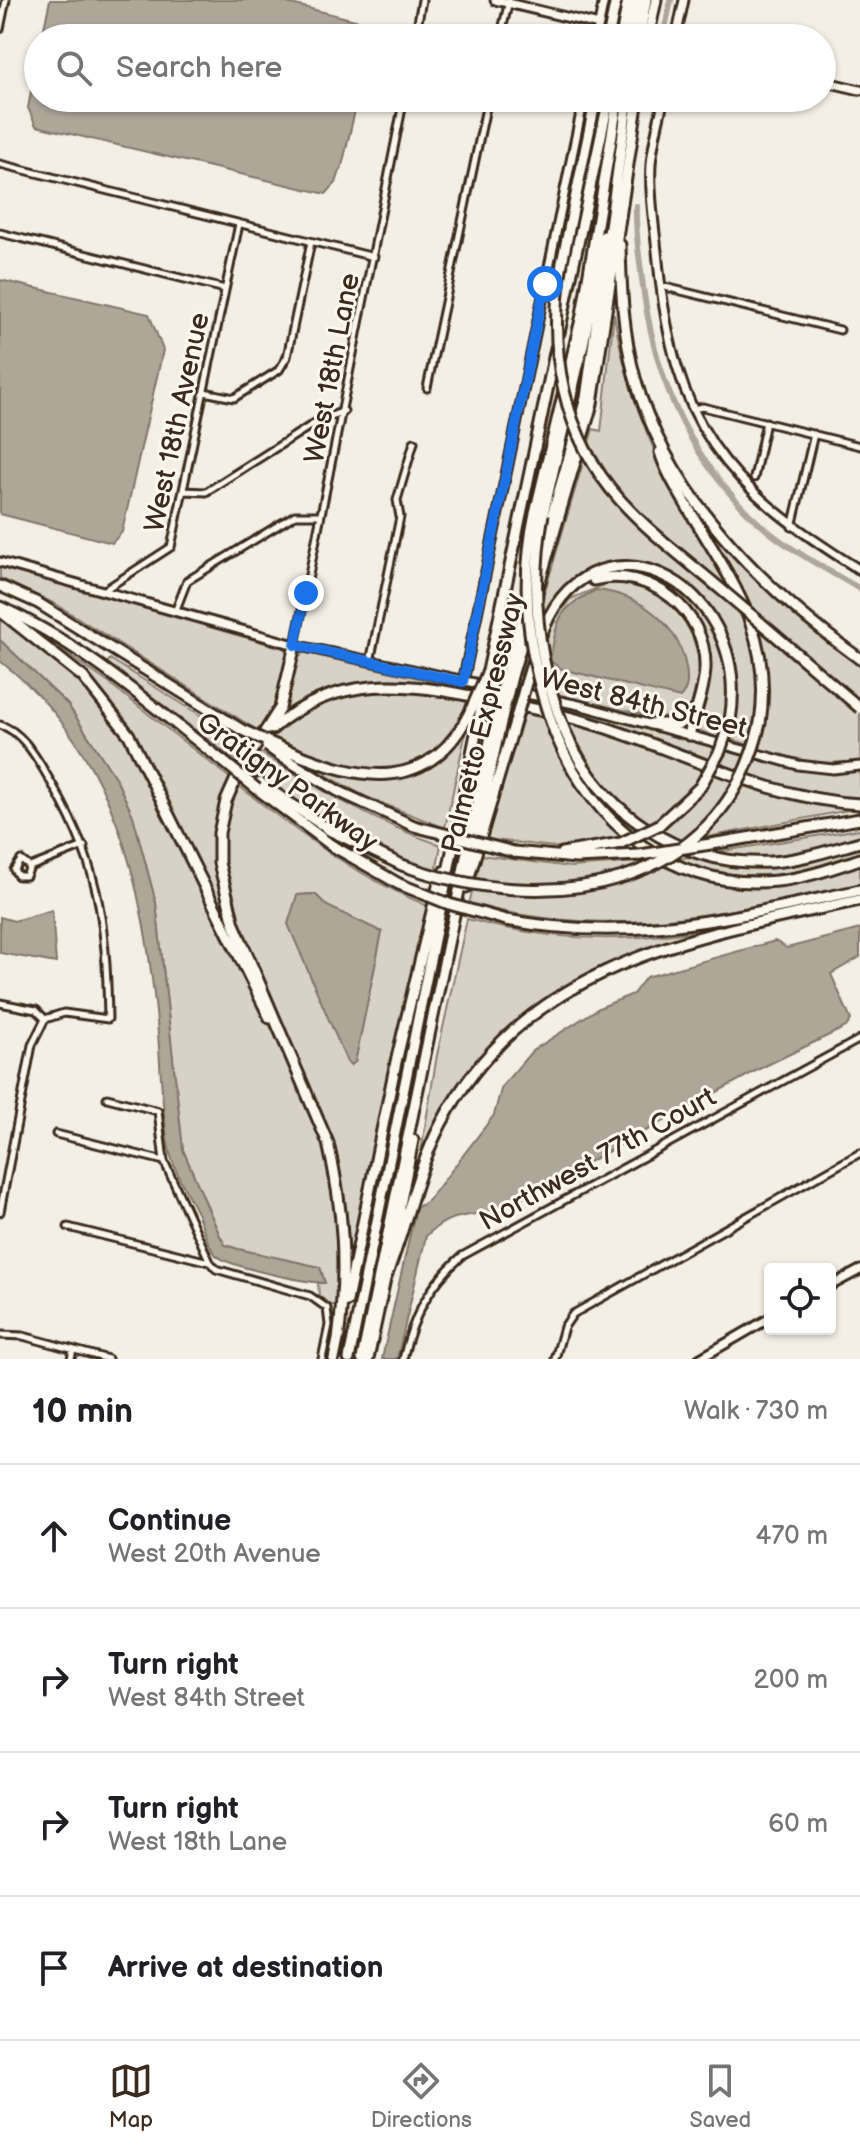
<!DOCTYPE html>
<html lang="en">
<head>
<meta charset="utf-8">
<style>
	:root { --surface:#fff; --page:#f6f6f6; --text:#202124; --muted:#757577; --line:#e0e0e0; --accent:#3b2a1e }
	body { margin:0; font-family:"Balsamiq Sans",sans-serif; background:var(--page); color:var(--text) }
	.controls { position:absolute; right:24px; bottom:24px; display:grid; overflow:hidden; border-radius:8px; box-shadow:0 2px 6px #0004 }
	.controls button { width:72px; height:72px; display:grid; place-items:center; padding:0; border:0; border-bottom:2px solid var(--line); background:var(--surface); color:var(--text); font:40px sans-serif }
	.stop { position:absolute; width:24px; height:24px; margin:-18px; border:6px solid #1a73e8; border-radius:50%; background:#fff }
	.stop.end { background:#1a73e8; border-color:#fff; box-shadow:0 2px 8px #0008 }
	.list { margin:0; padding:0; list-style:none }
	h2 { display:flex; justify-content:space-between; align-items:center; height:104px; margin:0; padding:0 32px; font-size:34px }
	h2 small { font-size:26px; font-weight:400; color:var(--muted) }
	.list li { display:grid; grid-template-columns:52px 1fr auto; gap:24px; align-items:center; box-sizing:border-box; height:144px; padding:0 32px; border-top:2px solid var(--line) }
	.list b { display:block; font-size:30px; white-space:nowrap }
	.list p { margin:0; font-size:26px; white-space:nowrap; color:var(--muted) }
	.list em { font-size:26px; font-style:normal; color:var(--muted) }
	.icon { flex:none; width:44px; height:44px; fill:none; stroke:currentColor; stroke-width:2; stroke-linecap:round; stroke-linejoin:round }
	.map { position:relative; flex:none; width:860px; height:1359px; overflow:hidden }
	.search { position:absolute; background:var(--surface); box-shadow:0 2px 6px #0004; left:24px; right:24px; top:24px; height:88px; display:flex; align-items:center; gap:20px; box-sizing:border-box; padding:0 28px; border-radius:44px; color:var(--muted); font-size:30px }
	.sheet { height:680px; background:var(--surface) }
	nav { display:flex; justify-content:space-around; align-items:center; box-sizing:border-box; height:112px; border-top:2px solid var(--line); background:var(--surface); font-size:22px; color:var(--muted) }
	nav a { display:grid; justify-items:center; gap:4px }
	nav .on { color:var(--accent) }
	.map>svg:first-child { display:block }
</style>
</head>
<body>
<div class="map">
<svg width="860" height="1359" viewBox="0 0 860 1359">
	<rect width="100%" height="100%" fill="#f3efe4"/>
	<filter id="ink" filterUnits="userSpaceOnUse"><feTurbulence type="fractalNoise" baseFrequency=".0125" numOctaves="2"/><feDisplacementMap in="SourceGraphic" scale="16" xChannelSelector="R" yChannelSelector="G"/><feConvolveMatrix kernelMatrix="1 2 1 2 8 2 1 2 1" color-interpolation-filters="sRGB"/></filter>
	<g filter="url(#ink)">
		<path fill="#d8d1c6" stroke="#8a7e72" stroke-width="2" fill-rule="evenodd" d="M614,313C622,367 639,419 663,469C712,566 780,628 751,745L729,739L736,683L726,638L699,596L662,571L631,565L565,589L539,624L524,676L520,675L593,429L601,431Z
			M696,508L791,610L860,666V762L815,763L757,749C783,649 742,593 694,509Z
			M0,567L283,648L289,654L279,706L262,733L57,605L0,578Z
			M634,572C713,587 740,668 721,739L696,729L706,689L696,624L648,580Z
			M609,583C708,581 722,712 670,721L556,694L544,635L570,599Z
			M0,619L37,643L77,677L124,735L310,1105L328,1154L340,1215L339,1305H331L319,1296L318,1283H325L320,1267L238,1249L225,1245L219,1234L183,1150L156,903L133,816L116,779L68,705L0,640Z
			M47,640L109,683L230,778C206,839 214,889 241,947L238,949L128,730Z
			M303,653H306L472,690C453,690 431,684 411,681C364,674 326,692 286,715L282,713L295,662Z
			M110,659L250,746L239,763L107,663Z
			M385,686L470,699C429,802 347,774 269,737C309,701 334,697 385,686Z
			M533,701C597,713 658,732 720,749C766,761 811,778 860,770V802L816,799L532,704Z
			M522,710L544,714L581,793L623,838L571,849L486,839Z
			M565,719L624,737L706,770L689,793L648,827L599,780Z
			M467,727L445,828L366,797L300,761L353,778L397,777L461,735Z
			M258,751C317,788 375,823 441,845L436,872L345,836L246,768Z
			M713,773L736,783C726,797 697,842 679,842C671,842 663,835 656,832L694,800Z
			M238,785C298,833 356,876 428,906L350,1270L347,1269C358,1166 300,1066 260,976C245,943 227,910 223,873C219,843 226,813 238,785ZM315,894L327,906L382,932L355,1062L351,1065L297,895Z
			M743,785L799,801L860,808L702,838L721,818Z
			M860,829V838C808,852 764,864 710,853Z
			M860,847V855C789,879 745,884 673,860C696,851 739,868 767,867C799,866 829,855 860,847Z
			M481,855L570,867L655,861L682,871L758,884L860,862V885C714,914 619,941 469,904Z
			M467,919C566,946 645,942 745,923L616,961L535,1006L480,1056L450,1101L419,1163L437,1055Z"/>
		<path fill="#afa69a" stroke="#817468" stroke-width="2" d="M50,0H275L359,21L366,28L368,38H42Z
			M38,54V98H358L343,162L336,183L326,194L36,126L28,108Z
			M0,280L149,314L163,350L122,532L112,543L0,514Z
			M596,590C640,594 679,624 686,668C688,679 688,689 680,698L562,669L550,661C558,619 555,610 596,590Z
			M0,640L68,705L116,779L133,816L156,903L183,1150L219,1234L225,1245L238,1249L320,1267L325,1283C305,1282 226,1267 215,1254C207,1244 203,1227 198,1215C188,1195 174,1171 169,1149C161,1108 161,1064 157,1022C143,886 116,749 0,661Z
			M315,894L327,906L382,932L355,1062L351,1065L347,1062L288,924L297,895Z
			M52,910L56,963L0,953V917L14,921Z
			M860,929V957L831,974L851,1020L846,1027L761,1068L530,1194C519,1199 507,1207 495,1210C464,1219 452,1211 426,1236L397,1359H382L416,1208L428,1201L494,1115L502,1086L532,1051L599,1008L633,994L646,977L775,941L787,948Z"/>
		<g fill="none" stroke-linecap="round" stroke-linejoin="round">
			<path stroke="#afa69a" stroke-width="6" d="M665,28L671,0
				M636,206C635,231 639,255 642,279C653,371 683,448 749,514C780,545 822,567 860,589"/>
			<g stroke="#3b2a1e" stroke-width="11">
				<path id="street" d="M0,29L6,0
					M415,38L422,0
					M500,38L509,1
					M0,164L374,257
					M0,233L225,289
					M661,286L840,330
					M427,388L488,98
					M204,392L234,398L279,370L287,357L311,242
					M692,409L703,407L860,446
					M754,478L766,422
					M184,491L206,492L318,421L344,411
					M792,527L814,434
					M103,591L171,547L239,224
					M175,612L187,581L295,515H321
					M295,645L404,98
					M370,662L400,517L397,500L414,442
					M0,725C20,730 35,755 45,772C99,861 106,917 108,1019L64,1013L45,1019L32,1045L0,1212
					M30,867L21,860L14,870L18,876H26L30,867L84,846
					M0,1003L36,1010L45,1019
					M107,1098L158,1111L164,1161L210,1262L216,1269L310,1296L327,1308L329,1325L322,1359
					M56,1134L164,1161
					M68,1227L209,1262
					M0,1335L23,1336L108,1359
					M71,1359L73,1350
					M403,1359C413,1316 429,1285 462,1256L860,1039
					M555,1359L564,1327L573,1314L860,1153"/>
			</g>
			<g stroke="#3b2a1e" stroke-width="13">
				<path id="secondary" d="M495,0L599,25
					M596,38L604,0
					M676,38L684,0
					M822,81L860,90
					M664,98C659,120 653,142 651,164C649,195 655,229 658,261C674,425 723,485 860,570
					M0,562L295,645L579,705L798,765L833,769L860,766
					M463,682L584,98
					M830,1286L860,1270
					M699,1359L770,1318"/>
			</g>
			<g stroke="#3b2a1e" stroke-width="15">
				<path id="highway" d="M608,38L616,0
					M621,38L628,0
					M630,38L637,0
					M639,38L646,0
					M648,38L656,0
					M620,245C621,290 623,334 635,378C667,495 764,590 860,659
					M562,263L596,98
					M559,333L609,98
					M660,452C667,475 682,497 694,518C736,587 773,639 760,723
					M535,513L582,315L618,98
					M543,514L583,345L604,236
					M594,580C648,566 707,610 705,668C704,691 695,713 689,735
					M0,586L38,603L242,730
					M0,607C83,644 153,707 224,762
					M0,611L83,677L129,735L270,1018
					M540,639C585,502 754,576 730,721
					M295,645L280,708L239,772L226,801L219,833V863L234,924L328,1143C344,1210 347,1271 338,1340
					M488,671L556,348
					M506,675L586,398L628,98
					M512,676L592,404L638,98
					M526,683L534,657
					M651,724H679L694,711
					M272,729C336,673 408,682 485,699C531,708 577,717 621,733C702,761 774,799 860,804
					M564,729C599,812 680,867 771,862C801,860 831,850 860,842
					M555,733C592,824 674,891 777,881C806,878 833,868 860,859
					M289,751C361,781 429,795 470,712
					M284,758L338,791L414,826
					M260,783L331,831L402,865
					M257,789L331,845L399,884
					M659,825L700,787
					M717,843L860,819
					M473,848L502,718
					M514,852L576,858L640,855
					M562,853L621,843
					M466,887L517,715
					M506,920C636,944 734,917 860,890
					M390,1255L413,1140
					M385,1279C406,1229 415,1173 441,1124C527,961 696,936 860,900
					M347,1301L396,1062L439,882L445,871
					M334,1359L339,1335
					M349,1359L480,714
					M362,1359L495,717
					M368,1359L386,1274"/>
			</g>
			<use href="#street" stroke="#fbf7ec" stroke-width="5"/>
			<use href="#secondary" stroke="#fbf7ec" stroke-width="7"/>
			<use href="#highway" stroke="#fbf7ec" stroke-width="9"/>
			<g stroke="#3b2a1e" stroke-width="15" stroke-linecap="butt">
				<path id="highway-bridge" d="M562,263C547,348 562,436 621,501C650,533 685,559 717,586C765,626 812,667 860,708
					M535,513C519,587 529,663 555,733
					M543,514C530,587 537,660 564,729
					M470,712L488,671
					M480,714L484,690
					M517,715L526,683
					M495,717L506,675
					M502,718L512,676
					M242,730L289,751
					M267,746L284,758
					M224,762L257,789
					M700,787L720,751L730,721
					M414,826L514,852
					M621,843L659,825
					M640,855L717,843
					M402,865C545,917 722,894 760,723
					M399,884L449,904L506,920"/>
			</g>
			<use href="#highway-bridge" stroke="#fbf7ec" stroke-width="9"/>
		</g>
	</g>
	<g fill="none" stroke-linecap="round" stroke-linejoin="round" filter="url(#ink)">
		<path stroke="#1a73e8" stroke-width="10" d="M306,593L295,645L463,682L545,284"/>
	</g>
	<g text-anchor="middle" stroke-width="6" stroke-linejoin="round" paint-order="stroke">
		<g font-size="28" fill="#3b2a1e" stroke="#fbf7ec">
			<text transform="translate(331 368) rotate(-79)" y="10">West 18th Lane</text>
			<text transform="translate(176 422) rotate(-78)" y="10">West 18th Avenue</text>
			<text transform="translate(644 702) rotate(14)" y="10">West 84th Street</text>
			<text transform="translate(482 723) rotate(-76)" y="10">Palmetto Expressway</text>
			<text transform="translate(288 781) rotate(36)" y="10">Gratigny Parkway</text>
			<text transform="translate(597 1158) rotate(-29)" y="10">Northwest 77th Court</text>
		</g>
	</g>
</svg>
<div class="controls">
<button><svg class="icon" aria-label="locate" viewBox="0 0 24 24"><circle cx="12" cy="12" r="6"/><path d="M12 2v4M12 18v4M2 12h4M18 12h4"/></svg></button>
</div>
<div class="stop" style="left:545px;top:284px"></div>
<div class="stop end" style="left:306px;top:593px"></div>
<div class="search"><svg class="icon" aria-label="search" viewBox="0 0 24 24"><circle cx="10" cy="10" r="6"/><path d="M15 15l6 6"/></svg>Search here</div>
</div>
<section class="sheet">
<h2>10 min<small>Walk · 730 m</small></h2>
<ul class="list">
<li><svg class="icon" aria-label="ahead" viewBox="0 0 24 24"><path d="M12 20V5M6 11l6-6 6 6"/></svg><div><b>Continue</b><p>West 20th Avenue</p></div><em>470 m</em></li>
<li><svg class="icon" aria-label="right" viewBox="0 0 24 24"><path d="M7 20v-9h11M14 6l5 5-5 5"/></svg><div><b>Turn right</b><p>West 84th Street</p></div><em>200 m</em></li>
<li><svg class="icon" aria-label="right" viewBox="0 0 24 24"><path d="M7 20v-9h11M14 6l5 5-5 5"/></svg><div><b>Turn right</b><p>West 18th Lane</p></div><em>60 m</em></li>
<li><svg class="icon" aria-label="arrive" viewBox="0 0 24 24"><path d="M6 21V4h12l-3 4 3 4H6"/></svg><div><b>Arrive at destination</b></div></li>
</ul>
</section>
<nav>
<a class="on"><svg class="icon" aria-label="map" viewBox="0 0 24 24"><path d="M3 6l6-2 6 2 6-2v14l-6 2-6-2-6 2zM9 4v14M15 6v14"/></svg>Map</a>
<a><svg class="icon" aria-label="directions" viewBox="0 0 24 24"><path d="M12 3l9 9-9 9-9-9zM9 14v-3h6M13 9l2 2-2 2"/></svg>Directions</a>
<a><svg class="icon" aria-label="saved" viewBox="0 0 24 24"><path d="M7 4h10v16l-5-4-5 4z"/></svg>Saved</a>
</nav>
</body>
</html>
